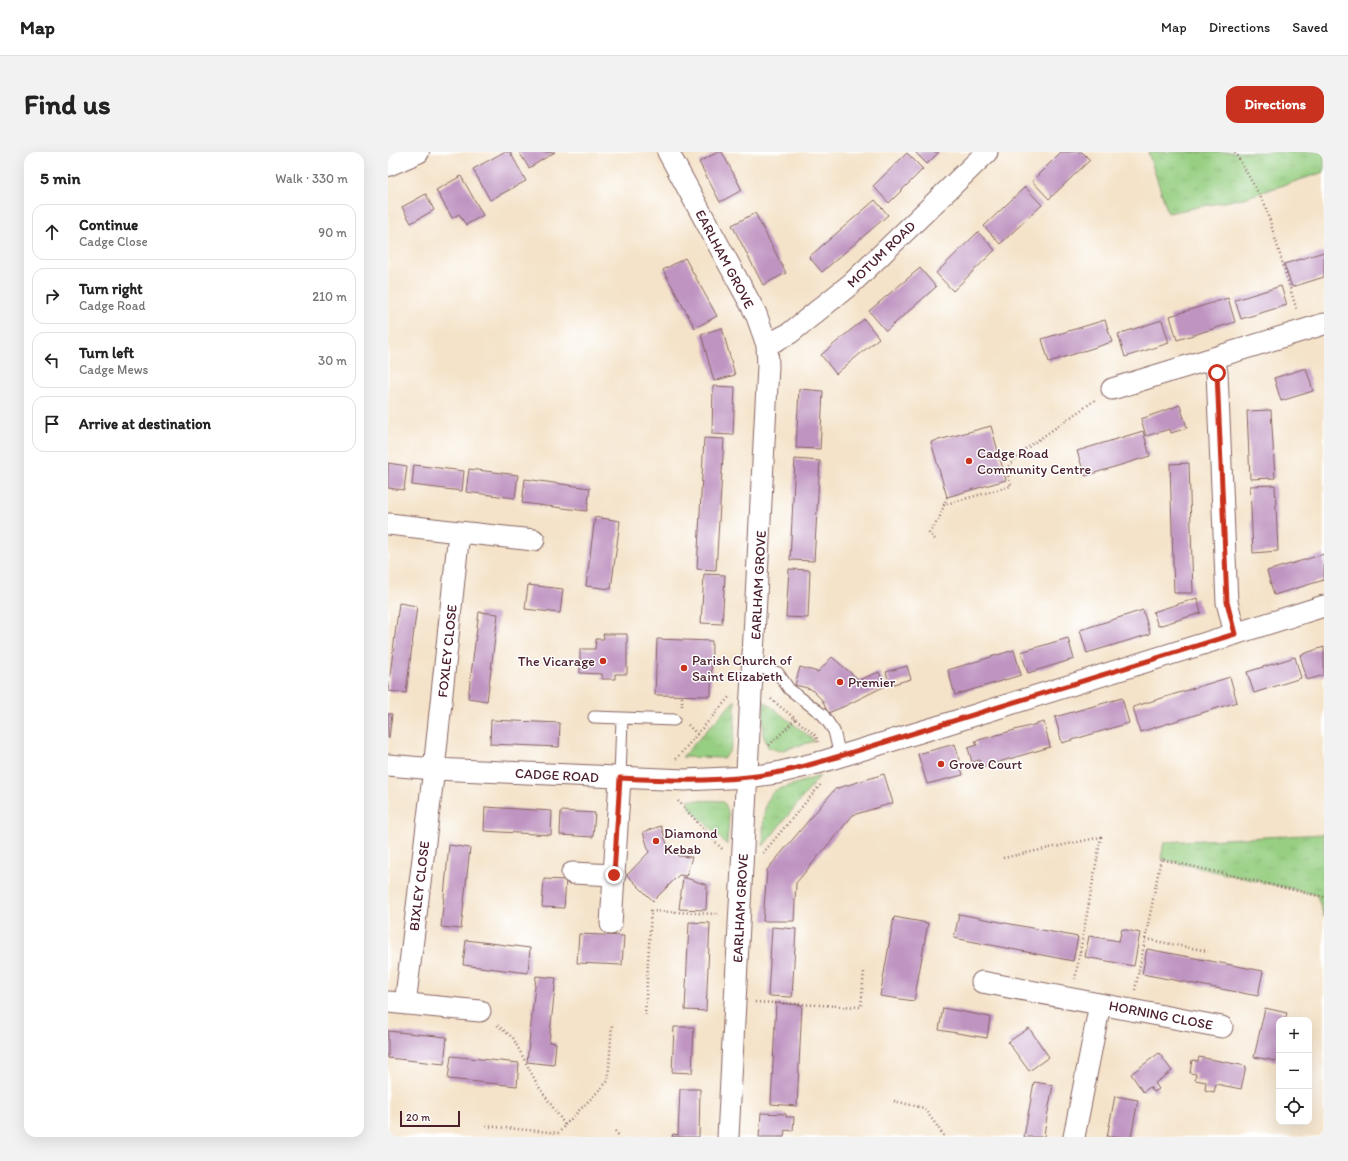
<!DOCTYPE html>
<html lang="en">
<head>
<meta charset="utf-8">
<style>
	:root { --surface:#fff; --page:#f2f2f2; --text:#222; --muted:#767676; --line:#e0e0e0; --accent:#c8321e }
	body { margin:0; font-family:Itim,sans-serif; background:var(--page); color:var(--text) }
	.controls { position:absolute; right:12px; bottom:12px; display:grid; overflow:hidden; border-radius:8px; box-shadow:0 4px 16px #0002 }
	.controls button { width:36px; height:36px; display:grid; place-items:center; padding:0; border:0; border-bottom:1px solid var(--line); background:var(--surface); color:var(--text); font:20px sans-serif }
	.scale { position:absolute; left:12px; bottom:10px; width:60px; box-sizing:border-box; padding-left:4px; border:2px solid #4a1f2b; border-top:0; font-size:11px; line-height:14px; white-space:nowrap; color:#4a1f2b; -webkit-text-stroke:3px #fff; paint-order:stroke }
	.stop { position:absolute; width:12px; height:12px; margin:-9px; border:3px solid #c8321e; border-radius:50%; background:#fff }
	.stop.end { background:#c8321e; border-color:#fff; box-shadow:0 1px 4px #0008 }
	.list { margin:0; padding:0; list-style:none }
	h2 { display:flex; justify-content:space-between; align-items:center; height:52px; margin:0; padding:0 16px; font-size:17px }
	h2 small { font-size:13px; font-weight:400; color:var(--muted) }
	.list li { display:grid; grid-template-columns:26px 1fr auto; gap:12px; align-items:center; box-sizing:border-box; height:56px; margin:0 8px 8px; padding:0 8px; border:1px solid var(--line); border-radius:12px }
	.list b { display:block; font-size:15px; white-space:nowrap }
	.list p { margin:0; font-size:13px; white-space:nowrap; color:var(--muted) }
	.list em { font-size:13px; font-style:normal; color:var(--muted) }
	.icon { flex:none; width:22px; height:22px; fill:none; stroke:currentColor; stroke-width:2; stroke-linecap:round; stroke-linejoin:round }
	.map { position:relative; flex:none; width:936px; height:985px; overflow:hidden; border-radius:12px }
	header { display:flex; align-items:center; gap:24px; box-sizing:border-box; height:56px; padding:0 20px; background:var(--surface); border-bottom:1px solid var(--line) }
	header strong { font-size:19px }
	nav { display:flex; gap:22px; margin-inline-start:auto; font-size:14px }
	.intro { display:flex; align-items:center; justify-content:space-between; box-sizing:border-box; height:96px; padding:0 24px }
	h1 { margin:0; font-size:28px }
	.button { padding:10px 18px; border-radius:12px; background:var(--accent); color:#fff; font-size:14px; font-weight:700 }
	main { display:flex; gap:24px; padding:0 24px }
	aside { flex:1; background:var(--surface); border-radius:12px; box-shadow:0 4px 16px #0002 }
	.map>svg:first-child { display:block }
</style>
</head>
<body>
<header>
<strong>Map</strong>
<nav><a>Map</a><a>Directions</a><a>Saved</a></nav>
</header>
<div class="intro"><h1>Find us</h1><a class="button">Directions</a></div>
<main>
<aside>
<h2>5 min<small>Walk · 330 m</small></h2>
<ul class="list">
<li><svg class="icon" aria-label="ahead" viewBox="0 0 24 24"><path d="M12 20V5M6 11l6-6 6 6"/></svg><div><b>Continue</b><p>Cadge Close</p></div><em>90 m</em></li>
<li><svg class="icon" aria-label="right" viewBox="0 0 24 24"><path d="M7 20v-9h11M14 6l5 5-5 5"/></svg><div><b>Turn right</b><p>Cadge Road</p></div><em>210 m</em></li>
<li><svg class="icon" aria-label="left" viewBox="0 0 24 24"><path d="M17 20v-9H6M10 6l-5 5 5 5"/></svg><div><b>Turn left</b><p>Cadge Mews</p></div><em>30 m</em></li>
<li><svg class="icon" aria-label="arrive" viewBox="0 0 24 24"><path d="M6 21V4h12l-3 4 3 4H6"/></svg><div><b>Arrive at destination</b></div></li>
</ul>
</aside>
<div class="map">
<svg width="936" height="985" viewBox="0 0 936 985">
	<defs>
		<pattern id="grass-tufts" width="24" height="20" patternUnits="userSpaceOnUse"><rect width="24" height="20" fill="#97cf82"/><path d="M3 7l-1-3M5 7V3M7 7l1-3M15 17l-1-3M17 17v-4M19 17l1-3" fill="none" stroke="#84b170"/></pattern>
	</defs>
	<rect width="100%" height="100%" fill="#fff"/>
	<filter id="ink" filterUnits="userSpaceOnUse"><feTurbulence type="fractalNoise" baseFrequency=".025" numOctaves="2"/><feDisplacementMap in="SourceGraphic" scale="8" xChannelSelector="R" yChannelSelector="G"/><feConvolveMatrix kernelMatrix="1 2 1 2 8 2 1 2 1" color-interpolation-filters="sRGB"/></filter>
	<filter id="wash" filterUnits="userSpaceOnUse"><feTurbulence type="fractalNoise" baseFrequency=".012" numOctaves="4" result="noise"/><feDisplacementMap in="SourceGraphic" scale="16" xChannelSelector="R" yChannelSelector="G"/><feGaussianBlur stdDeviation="0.9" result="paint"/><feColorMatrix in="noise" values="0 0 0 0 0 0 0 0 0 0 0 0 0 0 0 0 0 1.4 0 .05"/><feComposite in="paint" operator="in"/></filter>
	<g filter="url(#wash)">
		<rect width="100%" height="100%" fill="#f4e3c9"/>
		<path fill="url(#grass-tufts)" stroke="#707756" d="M760,0H936V20L856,46L780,61Z
			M347,548C346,565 350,594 336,606L294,605Z
			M376,549L427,589L391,599L380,595L375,582Z
			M432,624L375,694C376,677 372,649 388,638Z
			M300,648L334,649C345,658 339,680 339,693L301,655Z
			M936,682V765L929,743L773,707L776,690Z"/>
		<g id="blocks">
			<path fill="#bf94c1" d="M116,0H122L138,29L102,48L85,17Z
				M131,0H167L141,16Z
				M330,0H334L354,38L332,50L311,10Z
				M527,0H551L539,12Z
				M673,0H694L702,8L661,47L644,29Z
				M519,1L535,17L501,51L485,34Z
				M73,24L95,63L78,73L71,62L64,66L48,38Z
				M637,35L654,53L612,92L596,74Z
				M38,42L46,58L23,71L14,55Z
				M487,48L500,63L434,120L421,105Z
				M367,61L398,121L375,133L344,73Z
				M590,80L607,98L565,139L548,121Z
				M936,100V125L904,135L896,112Z
				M297,106L329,164L307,176L275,118Z
				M532,116L548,135L498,179L481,159Z
				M893,134L899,153L853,167L847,148Z
				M840,146L847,170L789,188L782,164Z
				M476,167L491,186L448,222L433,203Z
				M717,168L724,190L661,210L654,187Z
				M774,168L781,191L737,205L730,182Z
				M334,176L347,223L326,229L313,182Z
				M918,216L925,239L893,249L886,226Z
				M325,234L347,235L345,283L324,282Z
				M411,237L435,239L432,297L408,296Z
				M792,253L799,276L783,281L782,277L758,284L753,267Z
				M883,258L887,326L862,327L859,259Z
				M603,274L618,328L559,345L543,290Z
				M755,279L762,304L697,324L689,299Z
				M316,286L336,287L328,418L309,417Z
				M407,307L432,309L426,409L402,408Z
				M0,311L19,314L16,338L0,336Z
				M801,311L805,441H786L782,312Z
				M26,313L76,319L74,339L24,333Z
				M81,317L130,323L127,346L78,340Z
				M137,327L202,336L199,359L134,351Z
				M887,333L890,399L865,401L862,334Z
				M207,365L232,369L223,437L198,434Z
				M936,402V428L886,443L879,419Z
				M401,417L422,418L420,466L398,465Z
				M316,422L337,423L334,472L313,471Z
				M140,433L175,437L172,461L137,457Z
				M809,446L813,461L770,474L765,460Z
				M11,451L29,454L18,541L0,539Z
				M755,458L762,482L699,501L692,478Z
				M91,460L110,462L99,549L80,546Z
				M215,482H239V522H227V527H214V522L192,521V497H207L208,487H216Z
				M680,486L686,507L640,521L633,500Z
				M269,487L324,489L323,544L267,543Z
				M936,495V523L919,528L912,503Z
				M626,498L633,523L567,543L560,518Z
				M444,505L471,528L491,520L497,534L457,554L440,561L434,548L423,537L407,533L412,515L430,520Z
				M907,505L913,526L866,541L859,520Z
				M519,514L523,527L502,533L498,520Z
				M842,525L849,550L752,580L745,555Z
				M734,546L741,571L674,591L667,565Z
				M0,562H4L1,586H0Z
				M103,568L172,571L171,595L102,592Z
				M656,570L662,595L594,615L592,608L584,610L580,596L589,593L587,589Z
				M567,592L575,623L539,632L530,602Z
				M496,622L505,651L465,663L408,731L406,769H375L379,718L447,637Z
				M97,655L164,659L163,683L96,679Z
				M173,659L207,661L205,685L172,683Z
				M273,674L279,692L290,704L304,705L298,724L291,723L265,749L239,723L261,700L255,680Z
				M61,693L82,696L73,777L53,775Z
				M295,725L319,733L318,758L291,757Z
				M156,727L178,728L176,756L154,755Z
				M571,762L690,785L685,809L566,786Z
				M506,765L540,771L526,849L492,844Z
				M301,770L322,771L318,859L297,858Z
				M384,775L408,777L404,845L380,844Z
				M734,777L752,781L746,814L697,805L701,784L731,789Z
				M191,782L236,784L234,813L189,811Z
				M78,788L142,796L140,821L75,813Z
				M759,797L875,819L870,844L754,822Z
				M148,824L168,826L161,890L168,891L166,913L139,910Z
				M388,851L414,853L409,954L383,952Z
				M555,856L602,865L599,886L551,878Z
				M877,856L899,861L897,868H891V895L888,909L866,905Z
				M286,875H306L304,921L284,920Z
				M641,876L661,905L641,919L620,890Z
				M0,879L59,885L56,912L0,906Z
				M771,901L784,919L767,931L771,937L766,940L762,935L755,940L743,922Z
				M63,904L131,911L129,934L60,927Z
				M811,905L858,914L853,937L828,932L826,940L817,938L818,930L807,928L808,922L802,921L804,908L810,909Z
				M646,930L665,933L657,976L656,985H636Z
				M292,937H312L311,985H284L285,982L290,983Z
				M727,944L750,948L743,985H719Z
				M373,961L398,962V965H406L405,979L397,978L396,985H371Z"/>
		</g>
	</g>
	<g filter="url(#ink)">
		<use href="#blocks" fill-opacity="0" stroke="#866462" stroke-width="1"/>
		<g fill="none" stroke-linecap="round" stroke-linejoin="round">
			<g stroke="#866462" stroke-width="13">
				<path id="service" d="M366,513L390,521L401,537L435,563L446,579L452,604
					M206,565L234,566
					M232,626L234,566L286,568"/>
			</g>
			<g stroke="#866462" stroke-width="23">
				<path id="minor" d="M280,0L368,162L379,193L380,214L340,985
					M379,193L402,181L464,131L599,0
					M826,206L829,221L839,450L847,482
					M724,237L936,172
					M1,372L71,380
					M0,613L46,617L297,628L360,625L389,621L433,610L552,574L936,454
					M184,721L227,723
					M223,772L232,626
					M594,830L834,875
					M0,850L92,859
					M17,852L46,617L71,380L146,388
					M686,985L712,852"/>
			</g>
			<g stroke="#866462" stroke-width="24">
				<path id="tertiary" d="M0,13L30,0"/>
			</g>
			<path stroke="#866462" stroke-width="2.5" stroke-dasharray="1 3" stroke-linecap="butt" d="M847,0L877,53L909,159
				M555,353L623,334L618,317L636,298L707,248
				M547,387L541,381L551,367L559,345
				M383,547L428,584L430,590
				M294,554V544
				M300,573L309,582
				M381,593L400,575L407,567
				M288,607L342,544
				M290,649L334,697
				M375,701L434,631
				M615,706L713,685L687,827
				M757,787L820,799
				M747,838L773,707L936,745
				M367,850L473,855L476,819
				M257,863L263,759L331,762
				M506,949L536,956L557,985
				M177,973L220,929L224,872
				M98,974L171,981L177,973L149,932L125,886L108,872
				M227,979L232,985"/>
			<use href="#service" stroke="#fff" stroke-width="11"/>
			<use href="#minor" stroke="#fff" stroke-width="21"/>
			<use href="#tertiary" stroke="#fff" stroke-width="22"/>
		</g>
	</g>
	<g fill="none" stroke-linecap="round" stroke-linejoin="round" filter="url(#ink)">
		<path stroke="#c8321e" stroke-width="5" d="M226,723L232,626C274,628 317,630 360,625C391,622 422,613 452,604L847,482L839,450L829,221"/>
	</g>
	<g fill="#c8321e" stroke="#fff" stroke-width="1.5">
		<circle cx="581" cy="309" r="4"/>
		<circle cx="215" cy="509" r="4"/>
		<circle cx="296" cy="516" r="4"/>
		<circle cx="452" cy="530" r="4"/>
		<circle cx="553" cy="612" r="4"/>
		<circle cx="268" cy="689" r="4"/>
	</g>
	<g text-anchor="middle" stroke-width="3" stroke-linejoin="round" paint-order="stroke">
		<g font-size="14" fill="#4a1f2b" stroke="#fff">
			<text transform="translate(493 102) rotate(-44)" y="5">MOTUM ROAD</text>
			<text transform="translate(337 107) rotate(62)" y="5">EARLHAM GROVE</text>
			<text transform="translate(370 433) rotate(-87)" y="5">EARLHAM GROVE</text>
			<text transform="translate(59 499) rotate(-84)" y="5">FOXLEY CLOSE</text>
			<text transform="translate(169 623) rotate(3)" y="5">CADGE ROAD</text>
			<text transform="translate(31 734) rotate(-83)" y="5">BIXLEY CLOSE</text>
			<text transform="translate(352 756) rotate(-87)" y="5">EARLHAM GROVE</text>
			<text transform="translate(773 863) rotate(11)" y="5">HORNING CLOSE</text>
		</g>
		<g font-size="14" fill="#4a1f2b" stroke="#fff" text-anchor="start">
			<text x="589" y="306">Cadge Road<tspan x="589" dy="16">Community Centre</tspan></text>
			<text x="304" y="513">Parish Church of<tspan x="304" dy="16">Saint Elizabeth</tspan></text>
			<text x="207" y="514" text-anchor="end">The Vicarage</text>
			<text x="460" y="535">Premier</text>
			<text x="561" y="617">Grove Court</text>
			<text x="276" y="686">Diamond<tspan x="276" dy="16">Kebab</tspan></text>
		</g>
	</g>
</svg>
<div class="controls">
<button>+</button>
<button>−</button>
<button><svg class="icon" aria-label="locate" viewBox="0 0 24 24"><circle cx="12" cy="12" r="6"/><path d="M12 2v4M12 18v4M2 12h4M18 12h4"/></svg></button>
</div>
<div class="scale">20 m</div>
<div class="stop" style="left:829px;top:221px"></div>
<div class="stop end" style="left:226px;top:723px"></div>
</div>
</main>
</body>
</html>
